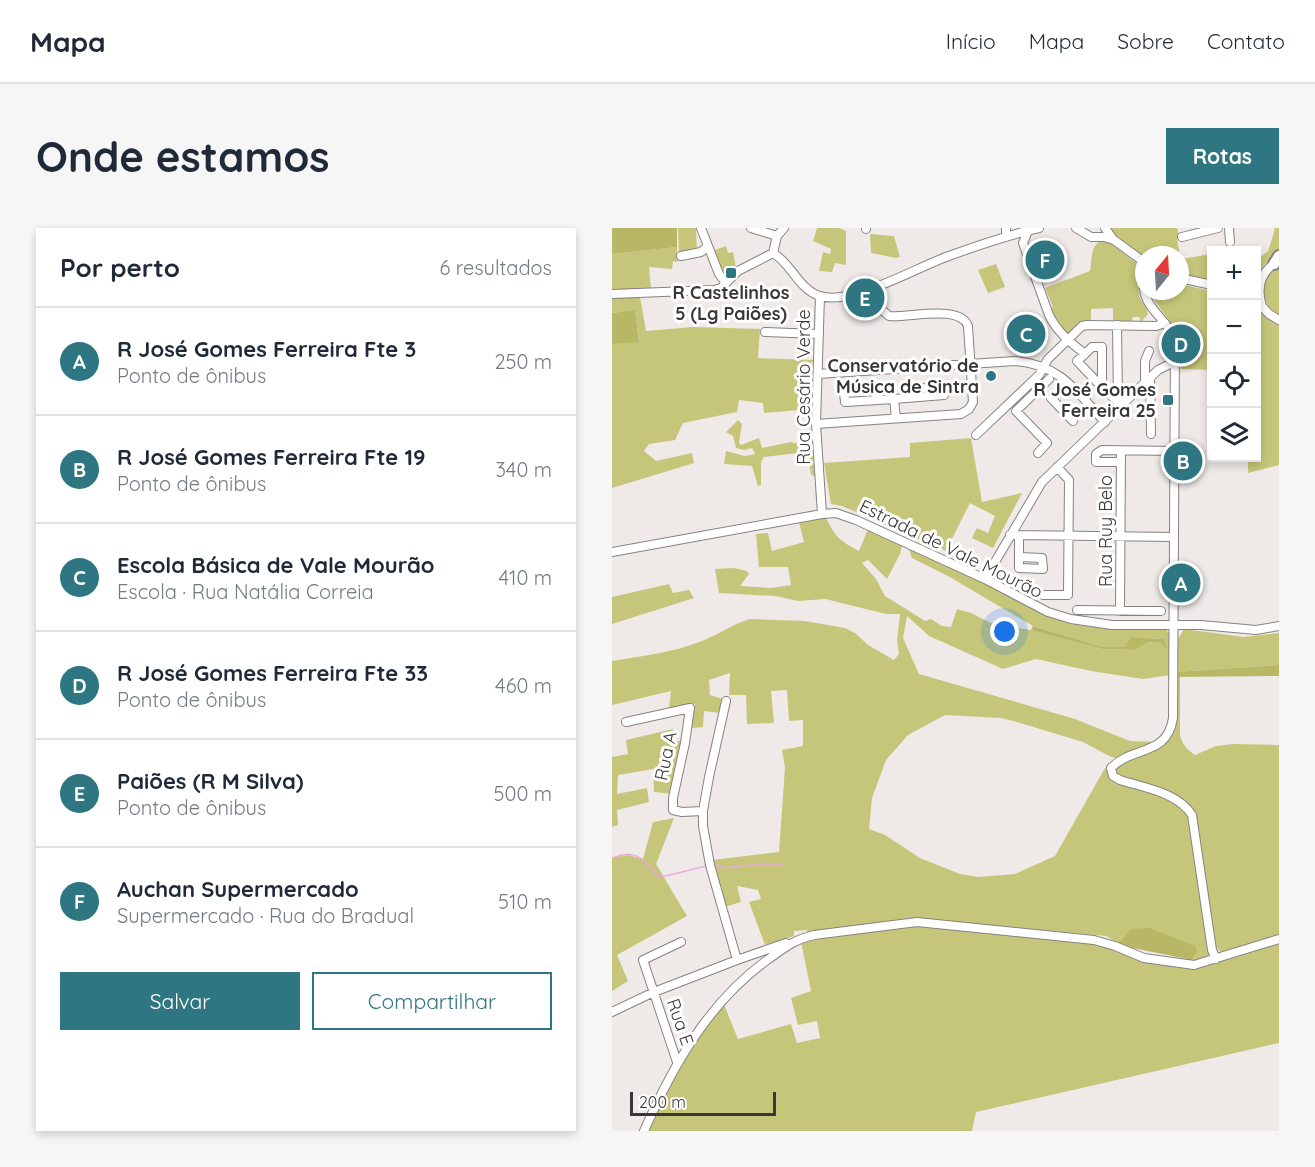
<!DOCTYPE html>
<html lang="pt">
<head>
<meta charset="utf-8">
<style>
	:root { --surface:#fff; --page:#f6f6f7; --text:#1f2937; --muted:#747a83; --line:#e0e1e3; --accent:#2e7681 }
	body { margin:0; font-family:Quicksand,sans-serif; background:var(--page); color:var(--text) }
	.controls { position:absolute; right:18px; top:18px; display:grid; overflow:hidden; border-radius:0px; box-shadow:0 3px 9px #0003 }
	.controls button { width:54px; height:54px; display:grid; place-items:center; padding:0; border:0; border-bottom:2px solid var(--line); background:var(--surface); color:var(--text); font:30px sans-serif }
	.compass { position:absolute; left:523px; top:18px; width:54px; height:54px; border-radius:50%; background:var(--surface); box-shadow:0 3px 9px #0003; rotate:18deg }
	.scale { position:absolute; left:18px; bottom:15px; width:146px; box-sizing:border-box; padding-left:6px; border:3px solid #383636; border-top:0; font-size:16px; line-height:21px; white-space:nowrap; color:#383636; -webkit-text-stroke:4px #fff; paint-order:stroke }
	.you { position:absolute; left:393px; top:404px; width:21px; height:21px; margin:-15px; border:4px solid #fff; border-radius:50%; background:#1a73e8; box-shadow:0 0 0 9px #1a73e833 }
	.badge { display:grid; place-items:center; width:39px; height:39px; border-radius:50%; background:var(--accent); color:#fff; font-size:20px; font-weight:700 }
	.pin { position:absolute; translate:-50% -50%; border:3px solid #fff; box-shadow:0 2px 6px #0006 }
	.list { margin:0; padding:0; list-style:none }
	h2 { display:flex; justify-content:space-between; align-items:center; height:78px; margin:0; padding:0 24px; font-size:26px }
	h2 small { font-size:20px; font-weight:400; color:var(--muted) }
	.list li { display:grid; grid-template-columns:39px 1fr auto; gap:18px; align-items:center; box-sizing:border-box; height:108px; padding:0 24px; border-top:2px solid var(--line) }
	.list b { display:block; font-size:22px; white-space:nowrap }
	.list p { margin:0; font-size:20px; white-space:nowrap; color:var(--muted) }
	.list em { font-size:20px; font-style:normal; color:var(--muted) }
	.actions { display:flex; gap:12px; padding:18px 24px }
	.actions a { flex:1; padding:14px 0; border:2px solid var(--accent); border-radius:0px; text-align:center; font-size:21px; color:var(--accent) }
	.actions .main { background:var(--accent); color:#fff }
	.icon { flex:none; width:33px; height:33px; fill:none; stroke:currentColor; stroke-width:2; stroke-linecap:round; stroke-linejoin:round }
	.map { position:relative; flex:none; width:667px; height:903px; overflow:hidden; border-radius:0px }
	header { display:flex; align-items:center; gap:36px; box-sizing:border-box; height:84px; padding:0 30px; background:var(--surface); border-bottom:2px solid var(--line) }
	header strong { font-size:28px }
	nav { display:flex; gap:33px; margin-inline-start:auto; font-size:21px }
	.intro { display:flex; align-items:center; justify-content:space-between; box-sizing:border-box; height:144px; padding:0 36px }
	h1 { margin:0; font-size:42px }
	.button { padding:15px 27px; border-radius:0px; background:var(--accent); color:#fff; font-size:21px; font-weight:700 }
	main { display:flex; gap:36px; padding:0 36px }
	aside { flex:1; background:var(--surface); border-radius:0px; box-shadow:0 3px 9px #0003 }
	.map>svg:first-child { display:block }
</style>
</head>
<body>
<header>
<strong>Mapa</strong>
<nav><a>Início</a><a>Mapa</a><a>Sobre</a><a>Contato</a></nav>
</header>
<div class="intro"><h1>Onde estamos</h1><a class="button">Rotas</a></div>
<main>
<aside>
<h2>Por perto<small>6 resultados</small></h2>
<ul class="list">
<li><span class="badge">A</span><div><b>R José Gomes Ferreira Fte 3</b><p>Ponto de ônibus</p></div><em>250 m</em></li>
<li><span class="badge">B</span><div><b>R José Gomes Ferreira Fte 19</b><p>Ponto de ônibus</p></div><em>340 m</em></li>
<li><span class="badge">C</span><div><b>Escola Básica de Vale Mourão</b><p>Escola · Rua Natália Correia</p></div><em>410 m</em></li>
<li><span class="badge">D</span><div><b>R José Gomes Ferreira Fte 33</b><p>Ponto de ônibus</p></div><em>460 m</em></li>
<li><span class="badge">E</span><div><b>Paiões (R M Silva)</b><p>Ponto de ônibus</p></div><em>500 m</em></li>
<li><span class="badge">F</span><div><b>Auchan Supermercado</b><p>Supermercado · Rua do Bradual</p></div><em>510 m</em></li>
</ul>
<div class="actions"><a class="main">Salvar</a><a>Compartilhar</a></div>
</aside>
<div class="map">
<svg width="667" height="903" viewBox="0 0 667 903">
	<rect width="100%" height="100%" fill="#efeae8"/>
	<path fill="#c6c67a" d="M66,0H84L85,24L67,25Z
		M205,0H227L234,3V37L223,35L220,44L207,43L211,24L218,26L219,21L201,13Z
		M497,0H565L567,6L565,11L568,27C557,27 538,30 530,27C521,24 502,8 497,0Z
		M661,0H667V23L653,36L645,48V32L656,23L663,1Z
		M258,6L282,8L288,29L284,30L259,25Z
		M491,13L498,15L532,41C531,50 525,58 527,67C529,75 535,78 536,86L530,93L528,94V89H521L520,93H501V80L479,81V93L466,97L455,107L438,80L441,79L433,60L478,43C480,32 478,15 491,13Z
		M114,18L116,25L121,24L124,40L113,47L109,45L100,23Z
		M65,19L66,34L61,33L60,41L37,39L39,62L0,63V26Z
		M599,26V54L568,48V29L569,31Z
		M384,36L393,59L376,65L366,42Z
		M667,37V87C645,74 648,50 667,37Z
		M568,56L599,63V142L569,141V109L537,65V63H568Z
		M0,69H28L34,103L81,99L148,101L146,130L203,132L181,147L198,165L199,181L152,185L151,175L127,172L125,184L71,195L63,212L37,216L32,223L44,233L80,225L82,235L0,260V116L27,113L23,82L0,85Z
		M645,77L655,90L667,96V237L636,245V230H644Z
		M126,192L130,196L127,215L129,217L147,210L150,220L179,214L200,219L203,249L199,246L196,228L186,225L152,229L149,234V257L146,258L140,238L112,236L114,223L133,228L143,226L140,220L132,222L124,220L121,208L114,204Z
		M359,210L370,274L410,265L381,320L360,310L365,300L376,305L383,288L358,275L334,323L230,278L219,276L212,235L298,229V215Z
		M214,289C222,308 228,313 247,323L256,301L290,317L288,326L275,351L256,332L250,335L264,351L273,368L313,393L319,391L330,398L339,399L345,381L359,385L379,395L424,403L490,421L522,422L536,414L549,415L554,420L552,411L519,409L513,420L491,419L421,398L336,348L300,330L296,319L376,356L435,387L472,398L554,402L558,406V447L531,451L479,443L424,431L391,441L317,408L295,388L291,410L307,446L463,491L518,513L547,514L506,530L499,529L471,514L405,494L389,490L333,487L296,507L274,532L260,570L257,601L273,607L308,630L348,646L366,649L403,646L443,628L493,540L503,553L560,572L577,586L598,729L580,732L585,724L511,718L494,708L309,691L195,706V702L182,703V708L153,717L137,674L149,671L146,662L125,658L129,674L112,679L100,632L167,624L173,539L170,522L191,518V492L177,493L175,462L159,463L162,495L135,496L134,467H117L118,445L97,452L98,467L110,471L108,485L92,483L91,499L79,500L83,476L57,481L59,463L0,477V433C29,428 59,425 87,414C105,408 120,396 138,391L193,393L233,400L243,405L256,417L282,432L287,426L285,412L288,386H274L213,371L186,373L163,368L107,365L103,341L122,340L135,343L137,346L128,358L159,360L179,357L176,339H147L144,306L156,305L160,323L192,314L187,294Z
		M57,356L61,365L77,362L82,370L0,396V369Z
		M572,401L632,409L667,405V437L563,444L564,414Z
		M568,448V507C570,516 575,522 583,527L604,518L622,516L667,517V709L612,725L607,723L601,713L582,583L573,575L509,550L503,545L504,538L556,510L563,449Z
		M61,501L59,513H70L60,566L42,564L41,541L6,547L5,566L35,560L37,574L5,582L6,597L0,599V529L16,526L14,512Z
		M62,590L44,636L75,688L5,727L16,753L0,763V630L16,627L31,631L41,594Z
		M309,697L468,712L574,739L667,714V815L364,884L360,903H35L77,821L111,774L126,811L179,796L185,815L208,810L205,793L186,797L179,770L199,763L189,714Z"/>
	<path fill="#b7b766" d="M0,0H65V19L0,26Z
		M23,82L27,114L0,116V85Z
		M421,398L491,419H513L519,409L552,411L555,422L549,415L536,414L523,422L490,421L419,402Z
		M667,437V448L563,449V444Z
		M537,700L583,718L585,724L580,732L511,718L508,714L519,701Z"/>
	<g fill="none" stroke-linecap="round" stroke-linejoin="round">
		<path stroke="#eca9dd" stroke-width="1.5" d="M0,630C25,621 30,630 46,648H54L94,638
			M102,636L114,640L137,637H171"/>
		<g stroke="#878280" stroke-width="10">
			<path id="minor" d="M89,0L107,46L114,55
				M139,0L165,8
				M254,0V1
				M394,0V9
				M464,0L479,9H492L502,12L532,34
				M493,0L501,11
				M617,0L618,14
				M416,3L411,15L437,87C445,104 458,114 473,126L465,133L485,154H490V119H480L473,126
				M570,9L606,0
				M161,25C179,35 187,62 208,68C238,78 304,40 334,29C364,18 396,7 427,0
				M161,25L165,8L172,0
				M69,28L89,24L96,18
				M568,50L600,57
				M532,60C533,82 560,94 563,116L561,490C555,529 521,517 499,540L501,548L508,552C533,560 565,564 580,587L600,722L604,731
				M0,66L102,62L109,60L126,43L161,25
				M208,68L204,196L210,286
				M648,76L657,86L667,92
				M650,78C644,59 649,43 666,33
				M505,97L506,174
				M153,104L207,106
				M206,146L403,133C449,137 464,163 493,194
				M538,149L539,206
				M485,154L506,174
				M533,154V133L537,123
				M439,170L461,193
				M282,171L332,167L331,159L300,161L301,169
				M265,172L263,163L232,165L233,174L282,171L284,190
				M204,196L349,186L357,181L361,174L356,98C348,76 297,90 277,88L270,82L257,61
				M364,207L427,147L436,131L470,98L475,97L544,98L553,95
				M426,225L435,215L404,183L437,151
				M509,234H484V226L490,222L563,223
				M398,307L562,309
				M0,324L210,286L224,285L244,292L373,351L436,384L459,391L500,397H589L644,402L667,398
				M407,329L430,330L431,341L407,340V308
				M373,351L430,254L546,142L564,133
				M431,367H456L457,252L445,239
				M465,382L549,383
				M508,383L509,223
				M114,473L97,549L91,583V598L98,637L125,732
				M14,494L78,480L73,515L61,570V582L70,584L91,583
				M0,784L42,764L125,732L174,715
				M65,834L31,732L69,714
				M32,903C61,837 98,772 158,730C175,718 182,712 202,707L305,694L482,712L503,718L532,730L582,737L667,711"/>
		</g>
		<g stroke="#878280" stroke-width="14">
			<path id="highway" d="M662,36L667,28"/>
		</g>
		<use href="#minor" stroke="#fff" stroke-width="8"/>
		<use href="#highway" stroke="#fff" stroke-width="10"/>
	</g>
	<g fill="#2e7681" stroke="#fff" stroke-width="2">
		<rect x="113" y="39" width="12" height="12" rx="3"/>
		<circle cx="379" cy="148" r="6"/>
		<rect x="550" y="166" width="12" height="12" rx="3"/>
	</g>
	<g text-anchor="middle" stroke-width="6" stroke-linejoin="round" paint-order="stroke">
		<g font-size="18" font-weight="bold" fill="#383636" stroke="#fff" text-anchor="end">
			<text x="119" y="71" text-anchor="middle">R Castelinhos<tspan x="119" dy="21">5 (Lg Paiões)</tspan></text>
			<text x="367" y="144">Conservatório de<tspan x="367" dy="21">Música de Sintra</tspan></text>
			<text x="544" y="168">R José Gomes<tspan x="544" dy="21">Ferreira 25</tspan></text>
		</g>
		<g font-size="18" fill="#383636" stroke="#fff">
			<text transform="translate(192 159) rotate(-90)" y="6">Rua Cesário Verde</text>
			<text transform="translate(494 303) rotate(-90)" y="6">Rua Ruy Belo</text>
			<text transform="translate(339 321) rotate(26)" y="6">Estrada de Vale Mourão</text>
			<text transform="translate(54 528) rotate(-78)" y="6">Rua A</text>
			<text transform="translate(68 794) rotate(71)" y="6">Rua E</text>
		</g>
	</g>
</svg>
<div class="controls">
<button>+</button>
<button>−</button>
<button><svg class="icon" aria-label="locate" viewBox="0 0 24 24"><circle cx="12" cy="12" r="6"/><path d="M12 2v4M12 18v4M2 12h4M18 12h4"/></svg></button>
<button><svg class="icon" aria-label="layers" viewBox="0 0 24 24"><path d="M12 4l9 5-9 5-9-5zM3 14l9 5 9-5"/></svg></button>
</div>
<svg class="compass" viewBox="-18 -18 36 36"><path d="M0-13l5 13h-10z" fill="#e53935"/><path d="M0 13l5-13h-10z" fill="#747a83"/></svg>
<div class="scale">200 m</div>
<div class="you"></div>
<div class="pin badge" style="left:569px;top:355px">A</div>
<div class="pin badge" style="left:571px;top:233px">B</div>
<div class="pin badge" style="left:414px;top:106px">C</div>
<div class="pin badge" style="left:569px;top:116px">D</div>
<div class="pin badge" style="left:253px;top:70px">E</div>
<div class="pin badge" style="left:433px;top:32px">F</div>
</div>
</main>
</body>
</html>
